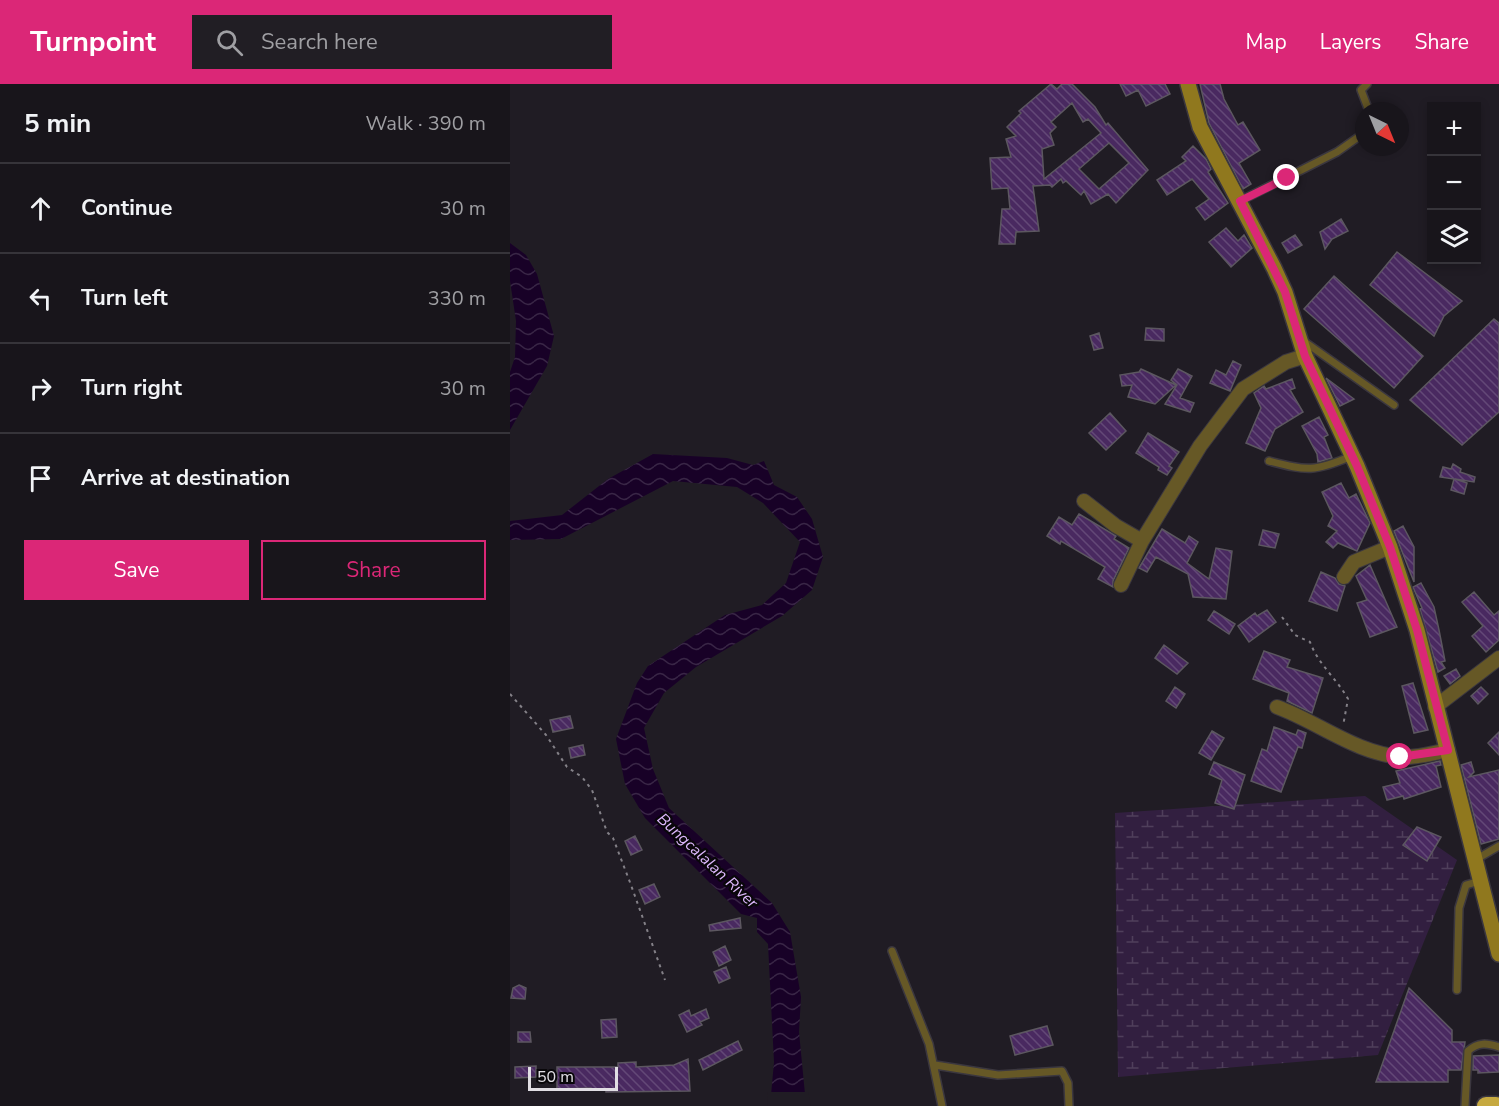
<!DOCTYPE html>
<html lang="en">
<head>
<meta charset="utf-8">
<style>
	:root { --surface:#18151b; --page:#211e24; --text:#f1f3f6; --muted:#9f9fa3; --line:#36343a; --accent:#db2777 }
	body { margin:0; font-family:"Nunito Sans",sans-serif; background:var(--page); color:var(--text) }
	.controls { position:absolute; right:18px; top:18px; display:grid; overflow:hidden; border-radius:0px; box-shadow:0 3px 9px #0003 }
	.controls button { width:54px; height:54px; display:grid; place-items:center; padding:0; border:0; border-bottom:2px solid var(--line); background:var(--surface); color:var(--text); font:30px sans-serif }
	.compass { position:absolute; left:845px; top:18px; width:54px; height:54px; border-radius:50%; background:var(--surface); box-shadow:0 3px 9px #0003; rotate:137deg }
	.scale { position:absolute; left:18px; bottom:15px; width:90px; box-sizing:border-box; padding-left:6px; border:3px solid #e1dee4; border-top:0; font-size:16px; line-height:21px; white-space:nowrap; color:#e1dee4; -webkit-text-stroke:4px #09070a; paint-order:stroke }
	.stop { position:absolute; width:18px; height:18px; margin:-14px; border:4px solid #db2777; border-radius:50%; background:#fff }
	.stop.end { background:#db2777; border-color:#fff; box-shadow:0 2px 6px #0008 }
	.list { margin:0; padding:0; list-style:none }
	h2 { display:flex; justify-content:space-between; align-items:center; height:78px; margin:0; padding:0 24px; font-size:26px }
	h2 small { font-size:20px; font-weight:400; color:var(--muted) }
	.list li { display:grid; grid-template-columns:39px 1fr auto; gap:18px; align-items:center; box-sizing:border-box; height:90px; padding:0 24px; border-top:2px solid var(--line) }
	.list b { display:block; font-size:22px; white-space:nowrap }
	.list em { font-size:20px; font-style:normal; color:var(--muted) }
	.actions { display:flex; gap:12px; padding:18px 24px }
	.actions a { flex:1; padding:14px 0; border:2px solid var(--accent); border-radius:0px; text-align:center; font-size:21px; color:var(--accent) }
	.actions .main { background:var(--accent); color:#fff }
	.icon { flex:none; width:33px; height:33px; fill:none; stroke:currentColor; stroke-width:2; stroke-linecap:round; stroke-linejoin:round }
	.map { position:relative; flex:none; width:989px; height:1022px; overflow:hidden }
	header { display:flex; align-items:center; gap:36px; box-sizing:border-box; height:84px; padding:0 30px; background:var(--accent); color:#fff }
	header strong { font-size:28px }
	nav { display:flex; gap:33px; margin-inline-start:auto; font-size:21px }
	.search { width:420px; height:54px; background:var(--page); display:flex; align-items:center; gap:15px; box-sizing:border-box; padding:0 21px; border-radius:0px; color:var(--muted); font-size:22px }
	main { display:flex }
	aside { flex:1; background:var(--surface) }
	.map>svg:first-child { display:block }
</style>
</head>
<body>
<header>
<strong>Turnpoint</strong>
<div class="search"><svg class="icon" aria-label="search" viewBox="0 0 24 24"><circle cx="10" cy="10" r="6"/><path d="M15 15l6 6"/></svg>Search here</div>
<nav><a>Map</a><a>Layers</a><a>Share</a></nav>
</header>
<main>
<aside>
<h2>5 min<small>Walk · 390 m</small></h2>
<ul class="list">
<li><svg class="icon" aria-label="ahead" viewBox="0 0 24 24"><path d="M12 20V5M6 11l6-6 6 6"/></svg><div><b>Continue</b></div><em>30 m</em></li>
<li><svg class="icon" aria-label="left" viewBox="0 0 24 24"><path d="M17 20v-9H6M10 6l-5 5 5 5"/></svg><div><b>Turn left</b></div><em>330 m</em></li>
<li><svg class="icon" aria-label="right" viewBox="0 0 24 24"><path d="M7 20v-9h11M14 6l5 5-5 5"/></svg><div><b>Turn right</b></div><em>30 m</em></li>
<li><svg class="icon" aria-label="arrive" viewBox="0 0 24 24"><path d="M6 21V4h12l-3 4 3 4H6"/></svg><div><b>Arrive at destination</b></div></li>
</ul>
<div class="actions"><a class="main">Save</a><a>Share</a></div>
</aside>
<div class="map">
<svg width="989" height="1022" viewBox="0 0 989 1022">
	<defs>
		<pattern id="wetland-marsh" width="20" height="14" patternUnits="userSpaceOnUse" patternTransform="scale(1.5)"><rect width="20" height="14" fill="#321f40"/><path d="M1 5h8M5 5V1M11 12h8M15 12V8" fill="none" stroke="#4f3f5b"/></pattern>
		<pattern id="water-waves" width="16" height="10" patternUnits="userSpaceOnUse" patternTransform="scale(1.5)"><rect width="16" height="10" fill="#180127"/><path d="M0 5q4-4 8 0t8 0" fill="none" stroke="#392646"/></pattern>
		<pattern id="building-back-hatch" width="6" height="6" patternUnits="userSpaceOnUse" patternTransform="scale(1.5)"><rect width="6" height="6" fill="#492960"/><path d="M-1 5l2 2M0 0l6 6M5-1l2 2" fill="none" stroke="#634877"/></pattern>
	</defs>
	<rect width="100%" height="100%" fill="#201c24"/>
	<path fill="url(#wetland-marsh)" d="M855,712L947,776L868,971L608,993L605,729Z"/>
	<path fill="url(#water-waves)" d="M0,159L16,171L27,190L44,252L37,282L0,346V288L5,273L6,237L0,197Z
		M143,370L217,374L243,381L254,377L264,401L287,413L302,435L313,473L302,506L272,532L186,583L154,609L134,644L143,685L159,724L262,819L280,848L291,913L289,948L295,1010L260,1022L264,978L258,860L247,848V834L231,830L135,734L115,700L106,655L127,599L138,582L215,531L252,521L276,499L290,458L253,419L227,403L163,397L51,455L0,456V437L52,431L98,395Z"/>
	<path fill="#201c24" d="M258,1008H298L301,1022H257Z"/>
	<path fill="url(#building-back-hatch)" stroke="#5c5760" stroke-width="1.5" fill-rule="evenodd" d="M541,0L547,5L552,0H562L585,23L596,41L598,39L638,86L606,119L598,110L581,120L574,107L571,111L556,97L553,99L551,95L542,103L540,101L523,102L529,147L506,148L505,160H489L492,125H500L498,104L482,105L480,74L501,73L496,55L506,52L497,43L511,29L509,27ZM562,19L573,38L578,35L591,49L534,95L532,65L544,61L540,49L546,43L541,38ZM599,59L619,79L589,105L569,85Z
		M610,0H655L660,10L636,22L628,6L616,12Z
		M690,0H710L714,15L728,41L733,38L750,66L729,79L741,100L733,105L699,39Z
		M683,62L696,75L701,85L698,88L718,119L695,136L686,124L699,115L682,95L657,111L647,96L676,77L672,73Z
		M831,135L838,147L822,155L815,165L810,148Z
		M716,144L728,157L734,151L742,164L721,183L699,158Z
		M785,151L792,161L778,169L772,159Z
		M887,168L952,217L934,232L924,252L860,201Z
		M824,192L913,272L884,304L794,225Z
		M984,235L989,239V328L952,361L900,316Z
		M636,244L654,245V257L635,256Z
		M589,249L593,264L584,266L580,252Z
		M723,277L731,281L720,307L700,299L706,286L716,291Z
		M631,285L666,301L645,320L618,313L622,301L612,302L610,291L629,288Z
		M668,285L682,292L670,314L684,319L680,328L655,320L667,301L661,296Z
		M816,294L844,315L830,322Z
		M782,295L785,304L780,306L793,328L765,345L755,367L736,359L751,324L744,309L754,302L756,305Z
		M600,329L616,347L596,366L579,349Z
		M809,333L818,351L814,353L822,374L808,378L807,370L792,342Z
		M638,349L669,368L659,382L662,384L657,391L648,386L649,383L626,369Z
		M943,380L951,385L950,388L965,393L964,398L945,395L957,399L954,410L941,406L944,395L930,393L933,383L941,385Z
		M831,399L839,414L846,410L860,439L847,467L828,459L823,464L816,458L827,447L818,442L823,432L812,408Z
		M569,430L606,452L604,455L619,464L603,497V503L588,495L595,483L551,457L550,460L537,452L549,433L562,441Z
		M893,442L904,463V498L884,447Z
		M652,445L675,459L679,452L688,458L677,479L699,495L706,464L722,467L716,515L683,513L678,490L646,473L637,488L629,484Z
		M753,446L769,450L765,464L749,461Z
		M860,481L887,543L860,553L847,519L857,516L846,492Z
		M811,488L825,494L829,500L835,502L827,527L799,517Z
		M911,499L924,523L929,546L935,577L931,578L935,584L928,588L910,525L912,524L903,503Z
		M964,508L984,531L989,527V556L976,568L962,552L973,542L952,518Z
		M757,526L766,538L739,558L728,542L745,529L747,532Z
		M704,527L725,540L719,550L698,536Z
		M654,561L678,579L667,590L645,574Z
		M754,567L780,576L777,583L813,594L802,629L777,617L779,609L743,595Z
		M946,585L950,592L940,600L934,592Z
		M903,599L918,646L904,649L892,602Z
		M665,603L675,610L666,624L656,617Z
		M971,603L978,610L968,620L961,612Z
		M60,632L63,644L43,648L40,636Z
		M764,643L786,651L788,646L796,649L792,664L788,663L771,708L741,697L752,665L757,667Z
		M702,647L714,654L701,676L689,669Z
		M989,648V671L978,659Z
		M73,661L75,671L61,674L59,664Z
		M930,677L931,681L926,682L931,703L894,715L893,712L877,716L873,703L890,699L886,687Z
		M704,678L735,691L724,725L705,719L712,696L699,690Z
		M961,678L964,688L959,693L989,686V755L971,760L951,681Z
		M907,743L931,753L917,777L893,761Z
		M125,752L132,766L121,771L115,757Z
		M144,800L150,813L135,820L129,806Z
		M230,834L231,844L200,847L199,841Z
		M215,862L221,876L209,882L203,868Z
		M216,883L220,894L209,899L204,888Z
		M9,901L16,904L15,915L1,914L3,904Z
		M899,904L942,946V958H955L951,986H938V998H866Z
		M196,925L199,934L190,938L192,941L177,948L169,931L179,926L181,932Z
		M106,935L107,953L92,954L91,936Z
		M537,942L543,961L505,971L500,952Z
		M8,948H20L21,958H8Z
		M228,957L232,966L193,986L189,976Z
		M989,971V988L968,989V986H963V972Z
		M178,975L180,1007L96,1008V1005L81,1006V1004L47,1005V983H108V979L126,978V983L164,981Z
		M26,982V993L5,994V983Z"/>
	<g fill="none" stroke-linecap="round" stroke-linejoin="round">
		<g stroke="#3b373f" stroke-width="10">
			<path id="lane" d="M857,0L851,6L859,27
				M730,117L827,68L854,49
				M792,256L884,321
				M759,377C798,387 804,388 842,372
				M965,776L989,762
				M382,867L419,960L432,1022
				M947,906L949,824L956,801L970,797
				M425,981L488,991L552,987L558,999L559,1022
				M955,1022L958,967C968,958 977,959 989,963"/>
		</g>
		<g stroke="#3b373f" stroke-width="16">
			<path id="street" d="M574,417L606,442L632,457L690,362L733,305L776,278L795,272
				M834,493L844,478L880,463
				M611,501L632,457
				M767,623C808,638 847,670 892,673C907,674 923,669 938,666
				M925,623L989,574"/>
		</g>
		<g stroke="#3b373f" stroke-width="18">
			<path id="secondary" d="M678,0L690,43L764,184L775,208L795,272L847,382L880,463L907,546L989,870"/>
		</g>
		<g stroke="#3b373f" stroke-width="21">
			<path id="highway" d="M976,1022H986"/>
		</g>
		<path stroke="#848188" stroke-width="2" stroke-dasharray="3 4.5" stroke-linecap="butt" d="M772,533L785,551L800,558C808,580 827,595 838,615L833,642
			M0,610L36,651L57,683L72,693L82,706L97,748L103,754L121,801L155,896"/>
		<use href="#lane" stroke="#665826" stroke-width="7"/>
		<use href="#street" stroke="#665826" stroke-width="14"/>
		<use href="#secondary" stroke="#90781e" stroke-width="15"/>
		<use href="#highway" stroke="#c6a940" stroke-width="18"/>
	</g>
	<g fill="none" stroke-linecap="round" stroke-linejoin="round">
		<path stroke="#db2777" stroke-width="8" d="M777,94L730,117L775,208L795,272L847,382L880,463L907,546L938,666L890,673"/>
	</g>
	<g text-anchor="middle" stroke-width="4.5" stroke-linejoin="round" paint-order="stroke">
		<g font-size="16" font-style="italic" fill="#dcb7fc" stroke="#09070a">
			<text transform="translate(198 776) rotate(43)" y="6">Bungcalalan River</text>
		</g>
	</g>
</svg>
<div class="controls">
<button>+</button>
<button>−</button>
<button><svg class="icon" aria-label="layers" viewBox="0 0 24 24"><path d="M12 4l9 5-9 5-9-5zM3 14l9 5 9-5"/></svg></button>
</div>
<svg class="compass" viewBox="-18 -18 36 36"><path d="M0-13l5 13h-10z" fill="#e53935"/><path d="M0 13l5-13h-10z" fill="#9f9fa3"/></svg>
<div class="scale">50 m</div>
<div class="stop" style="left:890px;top:673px"></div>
<div class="stop end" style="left:777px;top:94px"></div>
</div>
</main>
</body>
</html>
